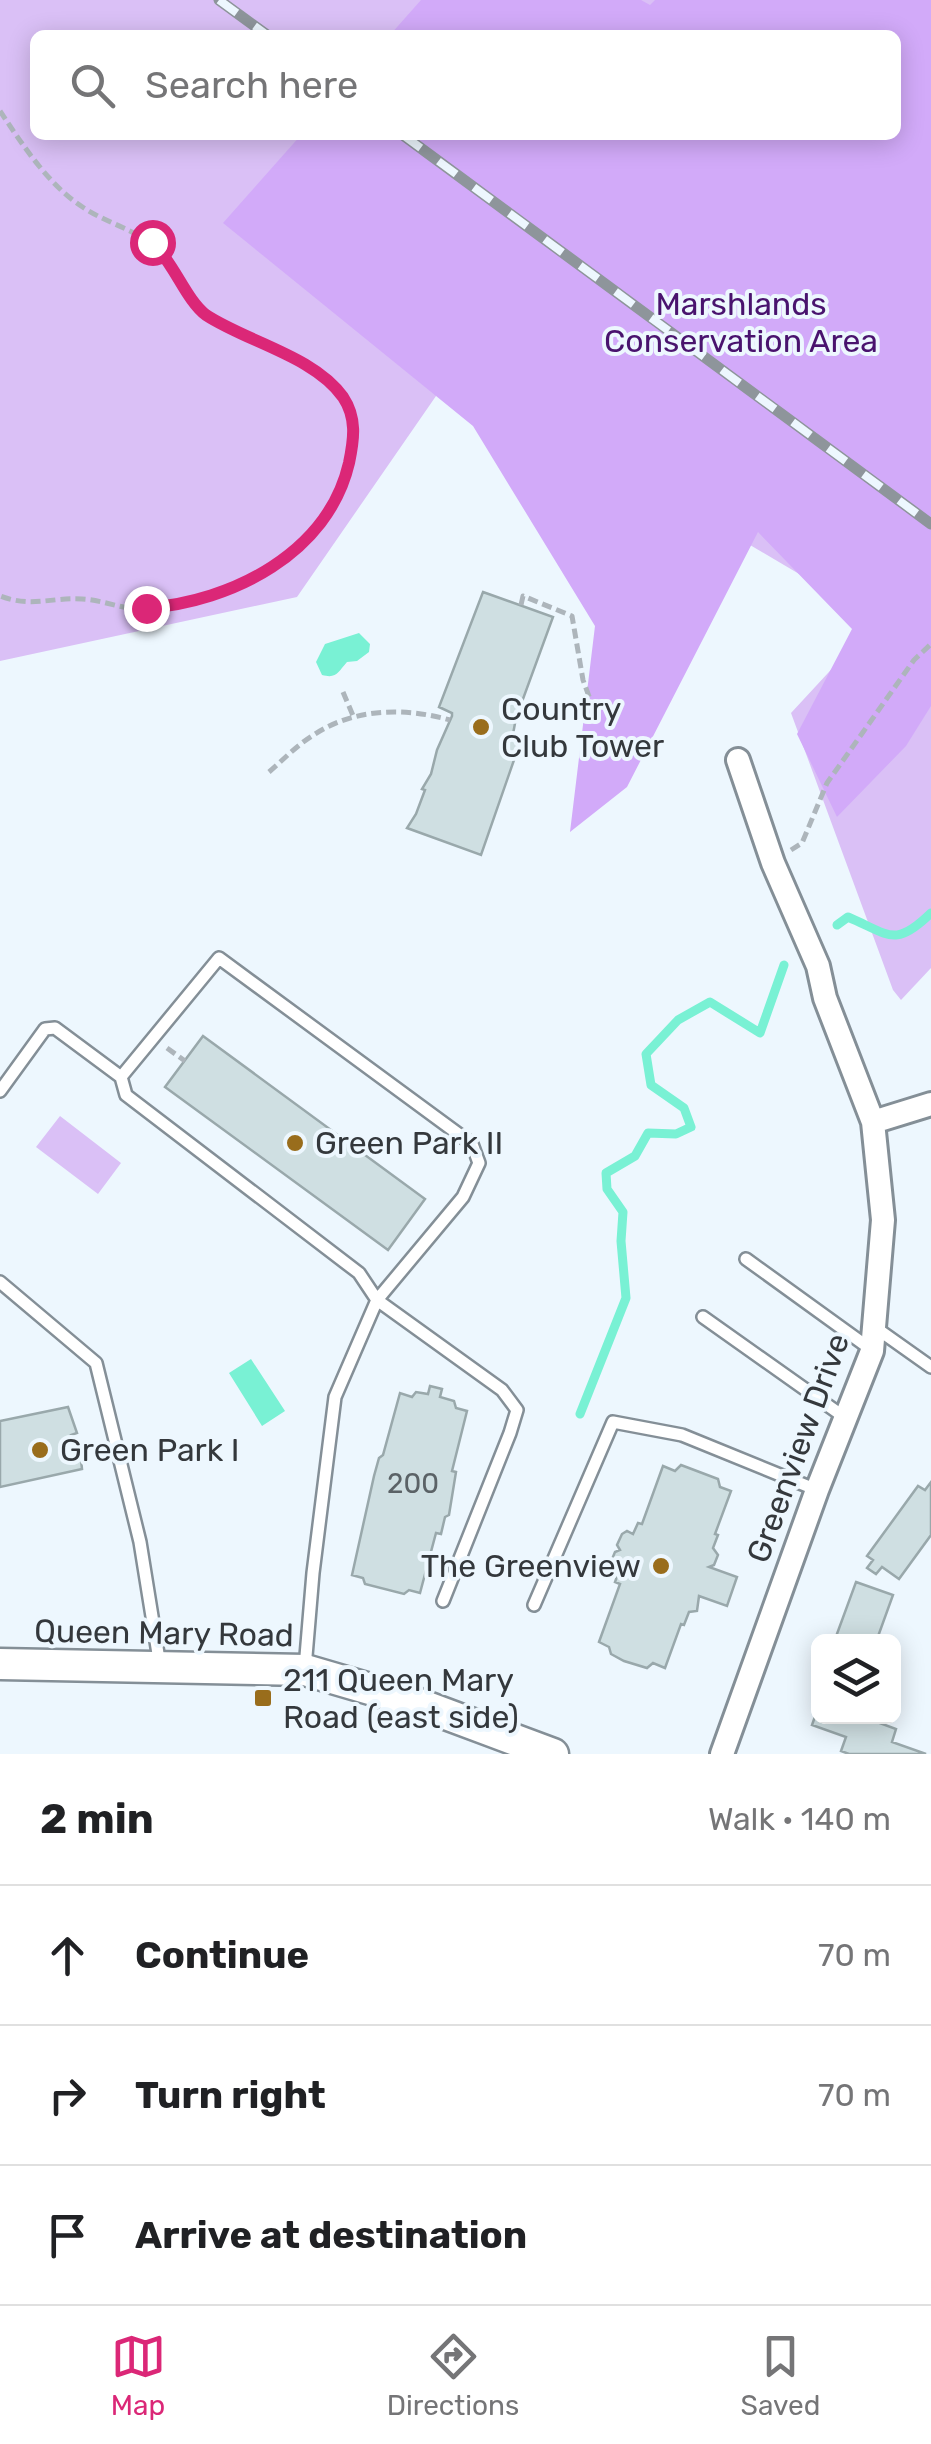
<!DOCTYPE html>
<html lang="en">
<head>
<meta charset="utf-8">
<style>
	:root { --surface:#fff; --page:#f2f2f2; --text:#202124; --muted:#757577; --line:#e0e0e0; --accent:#db2777 }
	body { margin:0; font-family:Rubik,sans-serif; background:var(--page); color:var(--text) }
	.controls { position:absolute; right:30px; bottom:30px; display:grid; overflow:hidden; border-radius:15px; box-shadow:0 5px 25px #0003 }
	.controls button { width:90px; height:90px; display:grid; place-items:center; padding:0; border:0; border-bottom:2px solid var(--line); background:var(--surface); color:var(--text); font:50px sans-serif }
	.stop { position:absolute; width:30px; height:30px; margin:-22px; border:8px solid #db2777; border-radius:50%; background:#fff }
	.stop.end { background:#db2777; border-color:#fff; box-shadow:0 2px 10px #0008 }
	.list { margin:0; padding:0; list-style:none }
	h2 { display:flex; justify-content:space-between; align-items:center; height:130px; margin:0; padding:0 40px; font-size:42px }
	h2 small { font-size:32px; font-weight:400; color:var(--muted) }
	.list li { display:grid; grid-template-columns:65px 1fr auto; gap:30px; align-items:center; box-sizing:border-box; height:140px; padding:0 40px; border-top:2px solid var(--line) }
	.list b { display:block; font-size:38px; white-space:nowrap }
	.list em { font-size:32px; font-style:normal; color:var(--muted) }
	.icon { flex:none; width:55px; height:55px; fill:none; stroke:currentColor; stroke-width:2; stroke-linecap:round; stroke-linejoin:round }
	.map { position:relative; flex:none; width:931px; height:1754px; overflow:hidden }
	.search { position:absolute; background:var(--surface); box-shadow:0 5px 25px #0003; left:30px; right:30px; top:30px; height:110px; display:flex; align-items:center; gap:25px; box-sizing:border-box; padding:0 35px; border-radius:15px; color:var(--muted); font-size:38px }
	.sheet { height:550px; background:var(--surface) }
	nav { display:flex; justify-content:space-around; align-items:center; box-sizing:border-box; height:140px; border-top:2px solid var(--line); background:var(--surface); font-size:28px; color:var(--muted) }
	nav a { display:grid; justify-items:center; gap:5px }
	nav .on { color:var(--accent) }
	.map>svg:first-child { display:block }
</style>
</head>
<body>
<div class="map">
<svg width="931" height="1754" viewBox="0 0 931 1754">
	<rect width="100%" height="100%" fill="#edf7fe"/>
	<path fill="#dac0f6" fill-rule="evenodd" d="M0,0H931V968L901,1000L893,990L791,713L877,620L454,370L297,597L0,661ZM35,35H896V135H35Z
		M60,1116L121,1163L98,1194L36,1147Z"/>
	<path fill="#d2aaf9" d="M421,0H641L650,5L655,0H931V706L906,746L837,817L797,734L852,629L758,532L627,787L570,832L595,626L473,426L223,223L301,135H896V35H390Z"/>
	<path fill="#79f1d4" d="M359,633L370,644L369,652L357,661L347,662C338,672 337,679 322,675L316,662L325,644Z
		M251,1359L285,1411L262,1426L229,1373Z"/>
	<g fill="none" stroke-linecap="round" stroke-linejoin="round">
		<path stroke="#79f1d4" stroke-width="9" d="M837,925L848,917C890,935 895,948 931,913
			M580,1414L626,1298L621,1241L623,1212L607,1189L606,1173L635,1156L648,1133L676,1134L691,1127L684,1108L651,1085L646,1054L678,1020L710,1002L760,1033L784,965"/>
	</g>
	<path fill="#cfdfe2" stroke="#99a8ab" stroke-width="2.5" d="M483,592L553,617L516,718L513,734L522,737L481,855L407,828L416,814L425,790L422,789L431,774L437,750L452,716V713L439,707Z
		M203,1036L425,1199L388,1250L165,1087Z
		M430,1386L442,1389L440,1397L454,1401L456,1408L467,1411L452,1471L456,1472L449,1515L445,1517L441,1534L436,1533L420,1593L409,1590L404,1594L365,1584L363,1578L352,1575L374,1476L379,1458L383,1455L400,1393L412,1397L416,1392L428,1394Z
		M68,1407L77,1433L71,1435L73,1443L79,1441L82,1469L0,1487V1421Z
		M681,1465L718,1479L720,1487L731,1491L715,1534L718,1535L713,1548L718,1555L714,1565L709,1567L737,1577L727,1606L699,1596L697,1611L689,1612L684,1625L681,1624L665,1668L653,1663L647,1668L624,1661L611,1654L609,1647L599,1642L620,1584L615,1582L619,1571L610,1564L615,1552L620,1550L617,1545L622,1534L627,1531L633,1534L638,1523L642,1524L663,1466L675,1471Z
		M931,1482V1535L899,1579L882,1567L876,1574L867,1568L873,1560L867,1556L918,1486L925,1490Z
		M856,1582L893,1595L876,1642H834Z
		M818,1708V1716H861L896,1729L892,1742L926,1754H849L841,1751L846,1737L812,1725Z"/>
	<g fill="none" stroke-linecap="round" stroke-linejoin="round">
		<g stroke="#848f97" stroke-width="16">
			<path id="service" d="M0,1091L45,1029L55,1028L121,1077
				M746,1259L872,1350
				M0,1282L96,1363L140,1542L160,1666
				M703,1317L847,1419
				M876,1328L931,1367
				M534,1605L613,1422L682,1435L817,1490
				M305,1668L313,1573L335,1397L377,1300L463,1197L479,1163L472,1144L219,958L121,1077L126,1095L359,1273L377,1300L502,1390L517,1410L510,1433L443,1601"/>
		</g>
		<g stroke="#848f97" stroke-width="28">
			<path id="minor" d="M873,1122L931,1104
				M722,1754L817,1490L872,1351L883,1220L873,1122L825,998L818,966L773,863L738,760"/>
		</g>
		<g stroke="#848f97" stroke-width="35">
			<path id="tertiary" d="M0,1664L305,1670L411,1701L553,1754"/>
		</g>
		<path stroke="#adb5bb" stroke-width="5" stroke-dasharray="10 5" stroke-linecap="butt" d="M0,111C22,144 49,186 84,208C110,225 139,230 163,253C181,270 185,300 206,314C247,343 328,359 350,409C359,432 351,461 343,483C316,560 220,606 142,609C121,609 103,600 82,599C51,597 32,608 0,596
			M521,605L523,596L572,616L583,680L598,721
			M343,692L354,718
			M269,772C283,760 296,746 312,736C353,708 404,707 450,720
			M791,850L802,843L827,783L914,660L931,644
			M167,1048L185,1061"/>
		<use href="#service" stroke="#fff" stroke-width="11"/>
		<use href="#minor" stroke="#fff" stroke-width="22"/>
		<use href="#tertiary" stroke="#fff" stroke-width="30"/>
		<g stroke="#8e959b" stroke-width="11">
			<path id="rail" d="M219,0L267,35
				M403,135L931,524"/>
		</g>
		<use href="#rail" stroke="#edf7fe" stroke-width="8" stroke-dasharray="22" stroke-linecap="butt"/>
	</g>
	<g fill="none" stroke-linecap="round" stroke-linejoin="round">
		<path stroke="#db2777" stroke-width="12" d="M146,608C232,602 328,553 349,463C354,439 357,418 343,397C314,356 247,342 206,315C186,300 174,263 152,242"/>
	</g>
	<g fill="#996d1c" stroke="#edf7fe" stroke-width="4">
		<circle cx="481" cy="727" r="10"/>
		<circle cx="295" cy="1143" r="10"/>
		<circle cx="40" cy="1450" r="10"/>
		<circle cx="661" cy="1566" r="10"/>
		<rect x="253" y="1688" width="20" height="20" rx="5"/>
	</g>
	<g text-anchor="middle" stroke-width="8" stroke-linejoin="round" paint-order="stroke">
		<g font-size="28" fill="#5b6266">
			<text x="413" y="1493">200</text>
		</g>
		<g font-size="32" fill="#49136e" stroke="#edf7fe">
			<text x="741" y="315">Marshlands<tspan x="741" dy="37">Conservation Area</tspan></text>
		</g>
		<g font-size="32" fill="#34383c" stroke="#edf7fe" text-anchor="start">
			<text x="501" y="720">Country<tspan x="501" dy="37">Club Tower</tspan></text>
			<text x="315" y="1154">Green Park II</text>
			<text x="60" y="1461">Green Park I</text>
			<text x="641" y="1577" text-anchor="end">The Greenview</text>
			<text x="283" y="1691">211 Queen Mary<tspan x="283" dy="37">Road (east side)</tspan></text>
		</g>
		<g font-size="32" fill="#34383c" stroke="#edf7fe">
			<text transform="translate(798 1448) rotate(-70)" y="11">Greenview Drive</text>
			<text transform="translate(164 1633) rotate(1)" y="11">Queen Mary Road</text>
		</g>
	</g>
</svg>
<div class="controls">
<button><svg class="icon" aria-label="layers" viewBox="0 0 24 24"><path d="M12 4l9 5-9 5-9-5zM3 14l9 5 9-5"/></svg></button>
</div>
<div class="stop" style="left:152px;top:242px"></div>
<div class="stop end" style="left:146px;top:608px"></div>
<div class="search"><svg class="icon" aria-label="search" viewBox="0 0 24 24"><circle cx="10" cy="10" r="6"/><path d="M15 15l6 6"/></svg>Search here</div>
</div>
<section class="sheet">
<h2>2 min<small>Walk · 140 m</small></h2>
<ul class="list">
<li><svg class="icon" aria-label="ahead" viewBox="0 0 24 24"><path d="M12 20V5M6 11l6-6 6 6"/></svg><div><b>Continue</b></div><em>70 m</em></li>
<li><svg class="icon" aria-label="right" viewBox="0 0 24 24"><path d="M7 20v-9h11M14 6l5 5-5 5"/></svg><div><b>Turn right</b></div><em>70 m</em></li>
<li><svg class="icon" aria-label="arrive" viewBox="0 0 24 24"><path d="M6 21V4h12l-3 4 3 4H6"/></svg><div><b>Arrive at destination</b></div></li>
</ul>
</section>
<nav>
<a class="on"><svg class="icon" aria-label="map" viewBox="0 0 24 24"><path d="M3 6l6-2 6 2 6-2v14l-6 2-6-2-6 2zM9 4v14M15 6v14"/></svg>Map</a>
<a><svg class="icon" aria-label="directions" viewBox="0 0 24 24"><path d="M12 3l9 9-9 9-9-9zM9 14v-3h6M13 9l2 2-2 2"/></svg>Directions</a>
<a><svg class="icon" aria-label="saved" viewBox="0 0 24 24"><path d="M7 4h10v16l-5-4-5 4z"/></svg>Saved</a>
</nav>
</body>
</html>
